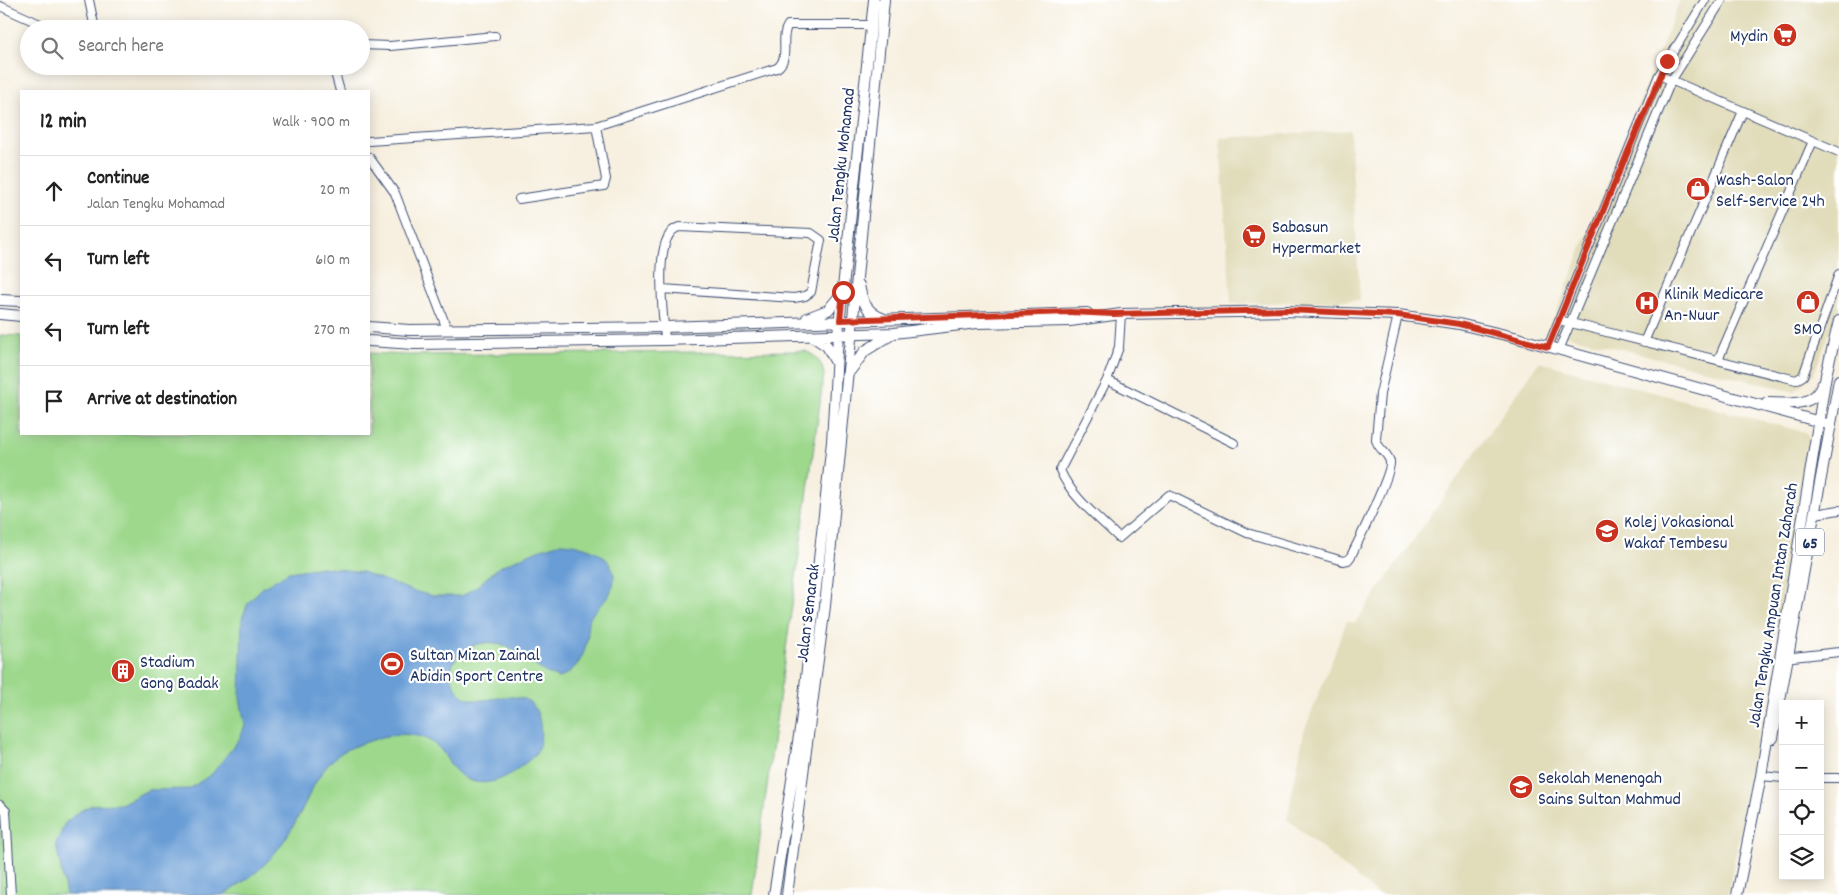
<!DOCTYPE html>
<html lang="en">
<head>
<meta charset="utf-8">
<style>
	:root { --surface:#fff; --page:#f2f2f2; --text:#222; --muted:#767676; --line:#e0e0e0 }
	body { margin:0; font-family:Dekko,sans-serif; background:var(--page); color:var(--text) }
	.controls { position:absolute; right:15px; bottom:15px; display:grid; overflow:hidden; border-radius:0px; box-shadow:0 2px 12px #0003 }
	.controls button { width:45px; height:45px; display:grid; place-items:center; padding:0; border:0; border-bottom:1px solid var(--line); background:var(--surface); color:var(--text); font:25px sans-serif }
	.stop { position:absolute; width:15px; height:15px; margin:-11px; border:4px solid #c8321e; border-radius:50%; background:#fff }
	.stop.end { background:#c8321e; border-color:#fff; box-shadow:0 1px 5px #0008 }
	.list { margin:0; padding:0; list-style:none }
	h2 { display:flex; justify-content:space-between; align-items:center; height:65px; margin:0; padding:0 20px; font-size:21px }
	h2 small { font-size:16px; font-weight:400; color:var(--muted) }
	.list li { display:grid; grid-template-columns:32px 1fr auto; gap:15px; align-items:center; box-sizing:border-box; height:70px; padding:0 20px; border-top:1px solid var(--line) }
	.list b { display:block; font-size:19px; white-space:nowrap }
	.list p { margin:0; font-size:16px; white-space:nowrap; color:var(--muted) }
	.list em { font-size:16px; font-style:normal; color:var(--muted) }
	.icon { flex:none; width:28px; height:28px; fill:none; stroke:currentColor; stroke-width:2; stroke-linecap:round; stroke-linejoin:round }
	.map { position:relative; flex:none; width:1839px; height:895px; overflow:hidden }
	.search { position:absolute; background:var(--surface); box-shadow:0 2px 12px #0003; left:20px; top:20px; width:350px; height:55px; display:flex; align-items:center; gap:12px; box-sizing:border-box; padding:0 18px; border-radius:28px; color:var(--muted); font-size:19px }
	.panel { position:absolute; background:var(--surface); box-shadow:0 2px 12px #0003; left:20px; top:90px; width:350px; height:345px; border-radius:0px }
	.map>svg:first-child { display:block }
</style>
</head>
<body>
<div class="map">
<svg width="1839" height="895" viewBox="0 0 1839 895">
	<rect width="100%" height="100%" fill="#fff"/>
	<filter id="ink" filterUnits="userSpaceOnUse"><feTurbulence type="fractalNoise" baseFrequency=".02" numOctaves="2"/><feDisplacementMap in="SourceGraphic" scale="10" xChannelSelector="R" yChannelSelector="G"/><feConvolveMatrix kernelMatrix="1 2 1 2 8 2 1 2 1" color-interpolation-filters="sRGB"/></filter>
	<filter id="wash" filterUnits="userSpaceOnUse"><feTurbulence type="fractalNoise" baseFrequency=".0096" numOctaves="4" result="noise"/><feDisplacementMap in="SourceGraphic" scale="20" xChannelSelector="R" yChannelSelector="G"/><feGaussianBlur stdDeviation="1.12" result="paint"/><feColorMatrix in="noise" values="0 0 0 0 0 0 0 0 0 0 0 0 0 0 0 0 0 1.4 0 .05"/><feComposite in="paint" operator="in"/></filter>
	<g filter="url(#wash)">
		<rect width="100%" height="100%" fill="#f7f0e0"/>
		<path fill="#e1dcba" d="M1680,0H1839V309L1814,373L1794,392L1549,331Z
			M1350,130L1360,300L1231,304L1220,138Z
			M1539,362L1804,432L1810,439L1739,840L1727,895H1378L1287,819L1304,732L1347,621L1355,623Z"/>
		<path fill="#9dd88c" stroke="#5c8475" d="M0,335L21,336V434H369V353L408,355L805,351C817,356 821,361 824,374L752,895H0Z"/>
		<path fill="#699dd5" stroke="#42669a" d="M561,543C587,544 625,558 611,591C606,603 592,610 588,622C587,625 588,630 588,633C585,655 579,669 559,678C524,668 511,628 467,648C458,652 452,662 451,672C451,680 455,689 462,695C480,709 506,689 528,701C542,709 544,740 536,753C533,758 525,763 520,767C501,783 474,791 455,770C448,763 445,753 437,746C422,732 395,732 376,739C364,743 346,748 337,756C316,773 309,798 296,821C283,845 266,867 243,882C237,886 228,893 221,895C210,895 194,895 182,895C144,895 105,895 66,895L56,844L65,823L80,811L92,805L121,804L148,790L189,789L212,774L240,738L245,725L240,698L242,619L248,603L262,588L289,572L322,567L362,572L413,591L434,596H462L475,588L499,567L538,550Z"/>
	</g>
	<g filter="url(#ink)">
		<g fill="none" stroke-linecap="round" stroke-linejoin="round">
			<g stroke="#3c4c72" stroke-width="10">
				<path id="minor" d="M89,0L95,29
					M0,6L51,29
					M361,45L390,46L495,36
					M333,66L340,91
					M1659,75L1839,152
					M369,141L596,126L777,68C791,58 779,38 788,25H871
					M369,157L395,193L447,329
					M519,199L604,186L606,179L596,126
					M662,289L794,298L805,296L811,292L821,240L811,233L679,227C651,235 664,317 665,340
					M1121,314L1119,347L1107,380L1060,470C1071,497 1099,518 1119,538L1169,495L1247,533L1343,561L1348,560L1351,556C1358,542 1392,473 1390,462C1388,452 1377,449 1376,439L1380,394L1398,315
					M1559,320L1796,380L1803,376L1839,274
					M1644,342L1743,111
					M1548,347L1659,75L1705,0
					M1559,350L1671,81L1722,0
					M1718,360L1813,141
					M1107,380L1234,443
					M1815,514L1839,510
					M1784,658L1839,652
					M1761,776L1783,778
					M1820,778H1839
					M0,805L6,811L11,895"/>
			</g>
			<g stroke="#3c4c72" stroke-width="12">
				<path id="major" d="M859,285C862,302 867,313 884,319
					M0,300L21,301
					M0,314L21,316
					M807,318L828,310L843,292
					M369,327L409,330L665,327L1087,313
					M812,336L827,346L835,361
					M369,341L414,344L665,340L894,333L977,323L1070,321L1121,314L1287,311L1398,315L1459,324L1514,337L1831,425
					M850,371L865,351L891,335
					M1767,403C1787,403 1814,408 1822,385
					M1773,738L1839,380
					M774,895L801,723L832,442L838,334L874,0
					M787,895L825,606L884,0
					M1737,895L1761,776L1826,375L1839,321"/>
			</g>
			<use href="#minor" stroke="#fff" stroke-width="8"/>
			<use href="#major" stroke="#fff" stroke-width="10"/>
		</g>
	</g>
	<g fill="none" stroke-linecap="round" stroke-linejoin="round" filter="url(#ink)">
		<path stroke="#c8321e" stroke-width="6" d="M843,292L840,320L1070,312L1113,314L1287,310L1398,315L1459,324L1548,347L1614,184L1667,61"/>
	</g>
	<defs>
		<g id="supermarket-disc" transform="scale(1.25)"><circle r="9.5" fill="#c8321e" stroke="#fff"/><path d="M-6-5.5h2.5l.6 2H6L4.5 2H-2.5L-4.4-4H-6ZM-1.5 3.2a1.3 1.3 0 1 0 .1 0ZM3 3.2a1.3 1.3 0 1 0 .1 0Z" fill="#fff"/></g>
		<g id="shop-disc" transform="scale(1.25)"><circle r="9.5" fill="#c8321e" stroke="#fff"/><path d="M-5-2.5h2.3a2.7 3.5 0 0 1 5.4 0H5L5.5 6h-11ZM-1.5-2.5h3a1.5 2.3 0 0 0-3 0Z" fill="#fff"/></g>
		<g id="hospital-disc" transform="scale(1.25)"><circle r="9.5" fill="#c8321e" stroke="#fff"/><path d="M-5-5h3v3.5h4V-5h3V5h-3V1.5h-4V5h-3Z" fill="#fff"/></g>
		<g id="school-disc" transform="scale(1.25)"><circle r="9.5" fill="#c8321e" stroke="#fff"/><path d="M0-5L7-2L0 1L-7-2ZM-4 1L0 2.5L4 1V4Q0 6-4 4Z" fill="#fff"/></g>
		<g id="stadium-disc" transform="scale(1.25)"><circle r="9.5" fill="#c8321e" stroke="#fff"/><path d="M0-5a6.5 5 0 1 0 0 10a6.5 5 0 1 0 0-10ZM-3.5-1.8h7v3.6h-7Z" fill="#fff"/></g>
		<g id="building-disc" transform="scale(1.25)"><circle r="9.5" fill="#c8321e" stroke="#fff"/><path d="M-4-6H4V6H1V3H-1V6H-4ZM-2.5-4.3h1.7v1.8h-1.7ZM.8-4.3h1.7v1.8H.8ZM-2.5-1h1.7V.8h-1.7ZM.8-1h1.7V.8H.8Z" fill="#fff"/></g>
	</defs>
	<g fill-rule="evenodd">
		<use href="#supermarket-disc" x="1785" y="35"/>
		<use href="#shop-disc" x="1698" y="189"/>
		<use href="#supermarket-disc" x="1254" y="236"/>
		<use href="#shop-disc" x="1808" y="302"/>
		<use href="#hospital-disc" x="1647" y="303"/>
		<use href="#school-disc" x="1607" y="531"/>
		<use href="#stadium-disc" x="392" y="664"/>
		<use href="#building-disc" x="123" y="671"/>
		<use href="#school-disc" x="1521" y="787"/>
	</g>
	<g text-anchor="middle" stroke-width="4.5" stroke-linejoin="round" paint-order="stroke">
		<rect fill="#fff" stroke="#5f6d8e" stroke-width="1" x="1796" y="528.5" width="28" height="27" rx="4"/>
		<g font-size="16" font-weight="bold" fill="#1b2f5e">
			<text x="1810" y="548">65</text>
		</g>
		<g font-size="18" fill="#1b2f5e" stroke="#fff" text-anchor="start">
			<text x="1768" y="41" text-anchor="end">Mydin</text>
			<text x="1716" y="185">Wash-Salon<tspan x="1716" dy="21">Self-Service 24h</tspan></text>
			<text x="1272" y="232">Sabasun<tspan x="1272" dy="21">Hypermarket</tspan></text>
			<text x="1664" y="299">Klinik Medicare<tspan x="1664" dy="21">An-Nuur</tspan></text>
			<text x="1808" y="334" text-anchor="middle">SMO</text>
			<text x="1624" y="527">Kolej Vokasional<tspan x="1624" dy="21">Wakaf Tembesu</tspan></text>
			<text x="410" y="660">Sultan Mizan Zainal<tspan x="410" dy="21">Abidin Sport Centre</tspan></text>
			<text x="140" y="667">Stadium<tspan x="140" dy="21">Gong Badak</tspan></text>
			<text x="1538" y="783">Sekolah Menengah<tspan x="1538" dy="21">Sains Sultan Mahmud</tspan></text>
		</g>
		<g font-size="18" fill="#1b2f5e" stroke="#fff">
			<text transform="translate(840 165) rotate(-84)" y="6">Jalan Tengku Mohamad</text>
			<text transform="translate(1772 605) rotate(-81)" y="6">Jalan Tengku Ampuan Intan Zaharah</text>
			<text transform="translate(807 613) rotate(-83)" y="6">Jalan Semarak</text>
		</g>
	</g>
</svg>
<div class="controls">
<button>+</button>
<button>−</button>
<button><svg class="icon" aria-label="locate" viewBox="0 0 24 24"><circle cx="12" cy="12" r="6"/><path d="M12 2v4M12 18v4M2 12h4M18 12h4"/></svg></button>
<button><svg class="icon" aria-label="layers" viewBox="0 0 24 24"><path d="M12 4l9 5-9 5-9-5zM3 14l9 5 9-5"/></svg></button>
</div>
<div class="stop" style="left:843px;top:292px"></div>
<div class="stop end" style="left:1667px;top:61px"></div>
<div class="search"><svg class="icon" aria-label="search" viewBox="0 0 24 24"><circle cx="10" cy="10" r="6"/><path d="M15 15l6 6"/></svg>Search here</div>
<section class="panel">
<h2>12 min<small>Walk · 900 m</small></h2>
<ul class="list">
<li><svg class="icon" aria-label="ahead" viewBox="0 0 24 24"><path d="M12 20V5M6 11l6-6 6 6"/></svg><div><b>Continue</b><p>Jalan Tengku Mohamad</p></div><em>20 m</em></li>
<li><svg class="icon" aria-label="left" viewBox="0 0 24 24"><path d="M17 20v-9H6M10 6l-5 5 5 5"/></svg><div><b>Turn left</b></div><em>610 m</em></li>
<li><svg class="icon" aria-label="left" viewBox="0 0 24 24"><path d="M17 20v-9H6M10 6l-5 5 5 5"/></svg><div><b>Turn left</b></div><em>270 m</em></li>
<li><svg class="icon" aria-label="arrive" viewBox="0 0 24 24"><path d="M6 21V4h12l-3 4 3 4H6"/></svg><div><b>Arrive at destination</b></div></li>
</ul>
</section>
</div>
</body>
</html>
